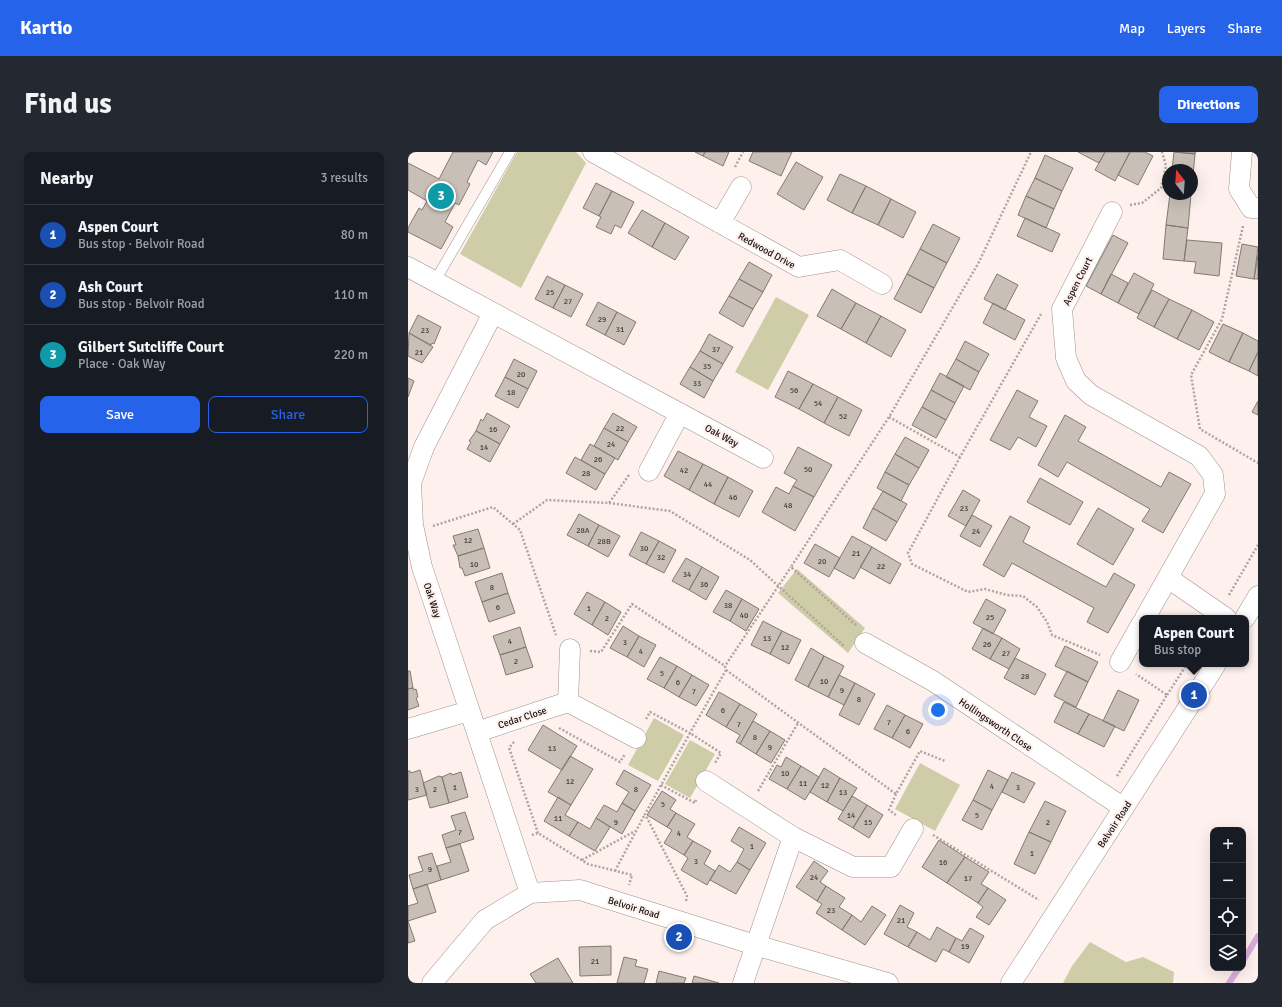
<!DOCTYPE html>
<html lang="en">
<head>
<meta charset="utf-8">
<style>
	:root { --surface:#171b24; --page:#242831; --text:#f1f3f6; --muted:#9ea1a6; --line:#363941; --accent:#2563eb }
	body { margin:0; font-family:Signika,sans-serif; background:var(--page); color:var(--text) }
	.controls { position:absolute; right:12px; bottom:12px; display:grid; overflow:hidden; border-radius:8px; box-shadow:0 4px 16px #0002 }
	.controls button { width:36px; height:36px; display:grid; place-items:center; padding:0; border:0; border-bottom:1px solid var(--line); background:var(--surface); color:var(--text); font:20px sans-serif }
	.compass { position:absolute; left:754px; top:12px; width:36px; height:36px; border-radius:50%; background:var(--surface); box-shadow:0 4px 16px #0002; rotate:343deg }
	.you { position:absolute; left:530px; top:558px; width:14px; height:14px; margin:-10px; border:3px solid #fff; border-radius:50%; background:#1a73e8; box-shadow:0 0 0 6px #1a73e833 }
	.badge { display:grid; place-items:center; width:26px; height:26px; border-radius:50%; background:var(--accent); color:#fff; font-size:13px; font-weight:700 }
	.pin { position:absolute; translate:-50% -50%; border:2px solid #fff; box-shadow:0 1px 4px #0006 }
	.popup { position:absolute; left:731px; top:463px; width:110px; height:52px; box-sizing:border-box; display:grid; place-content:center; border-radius:8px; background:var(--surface); filter:drop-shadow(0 1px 3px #0005); font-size:13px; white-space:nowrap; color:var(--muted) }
	.popup b { font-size:15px; color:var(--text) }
	.popup::after { content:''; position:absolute; left:50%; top:100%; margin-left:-8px; border:8px solid transparent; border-top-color:var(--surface) }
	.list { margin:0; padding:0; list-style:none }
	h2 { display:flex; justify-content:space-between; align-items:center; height:52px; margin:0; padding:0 16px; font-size:17px }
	h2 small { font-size:13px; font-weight:400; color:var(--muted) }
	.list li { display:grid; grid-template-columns:26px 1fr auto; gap:12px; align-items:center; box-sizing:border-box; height:60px; padding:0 16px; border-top:1px solid var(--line) }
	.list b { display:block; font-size:15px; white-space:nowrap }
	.list p { margin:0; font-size:13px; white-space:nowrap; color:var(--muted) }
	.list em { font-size:13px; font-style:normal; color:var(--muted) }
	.actions { display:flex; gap:8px; padding:12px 16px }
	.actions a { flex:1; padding:9px 0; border:1px solid var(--accent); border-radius:8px; text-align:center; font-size:14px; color:var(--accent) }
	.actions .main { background:var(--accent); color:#fff }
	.icon { flex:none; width:22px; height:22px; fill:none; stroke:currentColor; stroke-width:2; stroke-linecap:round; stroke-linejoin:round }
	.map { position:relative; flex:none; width:850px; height:831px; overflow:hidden; border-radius:8px }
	header { display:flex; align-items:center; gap:24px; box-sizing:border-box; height:56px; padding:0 20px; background:var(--accent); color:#fff }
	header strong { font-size:19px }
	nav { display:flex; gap:22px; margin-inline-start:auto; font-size:14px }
	.intro { display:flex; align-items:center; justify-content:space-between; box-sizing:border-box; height:96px; padding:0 24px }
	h1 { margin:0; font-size:28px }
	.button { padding:10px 18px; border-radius:8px; background:var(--accent); color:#fff; font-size:14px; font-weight:700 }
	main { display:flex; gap:24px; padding:0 24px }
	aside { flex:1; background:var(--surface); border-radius:8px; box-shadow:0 4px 16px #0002 }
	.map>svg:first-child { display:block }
</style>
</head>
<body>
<header>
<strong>Kartio</strong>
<nav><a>Map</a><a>Layers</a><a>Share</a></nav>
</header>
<div class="intro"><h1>Find us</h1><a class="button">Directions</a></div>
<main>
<aside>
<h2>Nearby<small>3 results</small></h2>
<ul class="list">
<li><span class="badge" style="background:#1a4fb4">1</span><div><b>Aspen Court</b><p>Bus stop · Belvoir Road</p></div><em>80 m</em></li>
<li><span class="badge" style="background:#1a4fb4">2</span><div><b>Ash Court</b><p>Bus stop · Belvoir Road</p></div><em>110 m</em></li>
<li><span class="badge" style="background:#0f9aa8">3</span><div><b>Gilbert Sutcliffe Court</b><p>Place · Oak Way</p></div><em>220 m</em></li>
</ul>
<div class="actions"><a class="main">Save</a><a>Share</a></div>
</aside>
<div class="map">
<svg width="850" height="831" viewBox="0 0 850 831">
	<rect width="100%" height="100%" fill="#fef0ec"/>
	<path fill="#cfcca8" d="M109,0H168L178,11L113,136L52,102Z
		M368,145L401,163L360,238L327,220Z
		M389,417L457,476L440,501L370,441Z
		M246,566L276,583L250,629L220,613Z
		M282,588L307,602L282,646L257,632Z
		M512,611L552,633L527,679L487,657Z
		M682,790L718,810L735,805L766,820L765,831H655L664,814Z"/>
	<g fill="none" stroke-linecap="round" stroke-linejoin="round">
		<path stroke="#d9add9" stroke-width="6" d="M835,809L850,784
			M821,831L831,816"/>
	</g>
	<path fill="#c8bfb6" stroke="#827a71" d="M45,0H85L78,13L70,8L59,30L62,32L51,53L47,51L37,70L45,75L33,97L0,80V76L11,56L14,58L19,49L0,38V11L31,27Z
		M287,0H297L295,4Z
		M297,0H321L315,14L295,4Z
		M345,0H384L373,24L341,9Z
		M670,0H697L691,11Z
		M697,0H722L707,29L687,18Z
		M722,0H737L745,4L730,33L710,23Z
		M766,0L787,2L784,34V18H764Z
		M767,0H788L787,2Z
		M637,3L665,16L654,39L627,26Z
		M388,10L415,25L396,58L369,42Z
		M432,22L458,34L444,61L419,48Z
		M627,26L654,39L646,57L618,44Z
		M188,31L204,39L191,64L175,56Z
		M458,34L483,47L470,73L444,61Z
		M204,39L226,50L213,76L207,73L203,82L188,75L193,65L191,64Z
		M762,42H783L780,76L758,73Z
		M618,44L646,57L638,76L610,63Z
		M483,47L508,60L495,86L470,73Z
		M234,58L257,71L244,95L220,81Z
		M617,66L652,82L644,100L609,84Z
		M257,71L281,85L267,108L244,95Z
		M525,72L552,86L539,111L512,97Z
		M758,73L780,76L776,109L755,107Z
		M705,83L720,91L693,142L678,134Z
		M779,88L814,91L811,124L786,121L788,110L776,109Z
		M834,92L850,95L846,127L828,124Z
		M512,97L539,111L526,136L499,122Z
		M850,103V127H846Z
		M341,110L364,123L355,140L331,127Z
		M726,121L746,132L731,162L710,151Z
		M499,122L526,136L513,161L486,147Z
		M589,122L610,133L597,158L576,147Z
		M703,122L720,131L710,151L693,142Z
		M139,124L157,133L145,156L127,147Z
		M331,127L355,140L345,157L321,144Z
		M157,133L175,142L163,165L145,156Z
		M424,137L448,151L433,177L409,164Z
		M744,138L761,147L746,175L729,166Z
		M321,144L345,157L335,175L311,161Z
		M761,147L784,158L769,187L746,175Z
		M190,150L209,160L197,183L178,173Z
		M448,151L473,164L458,191L433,177Z
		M585,151L617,168L607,188L575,171Z
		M784,158L806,170L791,198L769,187Z
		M209,160L228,170L216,193L197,183Z
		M10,163L33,175L26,192L24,191L23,193L1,181Z
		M473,164L498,178L483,205L458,191Z
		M815,172L835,181L821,210L801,200Z
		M1,181L25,195L14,211L0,204Z
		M835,181L850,189V200L841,219L821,210Z
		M301,182L325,195L315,212L292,199Z
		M557,189L581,202L571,220L548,207Z
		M292,199L315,212L305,229L282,215Z
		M850,200V224L841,219Z
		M106,207L129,219L120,237L97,225Z
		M548,207L571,220L562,238L538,225Z
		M282,215L305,229L296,246L272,232Z
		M380,219L405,232L391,257L367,245Z
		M532,221L556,234L547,251L523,238Z
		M97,225L120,237L110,256L87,244Z
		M0,226L6,229L0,245Z
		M405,232L430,245L416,271L391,257Z
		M523,238L547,251L538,268L514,255Z
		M609,238L630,249L621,265L639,274L628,295L610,285L602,298L582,288Z
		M430,245L454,258L441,284L416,271Z
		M850,249V263L844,260Z
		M514,255L538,268L528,286L504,273Z
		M79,261L102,274L92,292L68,279L73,267L75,269Z
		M205,261L229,275L220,290L196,276Z
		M657,263L678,275L670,289L753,335L761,320L783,332L755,381L734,369L742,357L659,310L650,325L630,313Z
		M196,276L220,290L210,308L186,294Z
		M68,279L92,292L82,310L59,297L63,290L61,289Z
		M497,285L521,298L511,316L487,302Z
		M182,292L207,306L197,322L173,308Z
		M390,295L424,313L406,345L385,334L389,328L376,321Z
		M270,299L295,312L281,338L256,324Z
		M487,302L511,316L501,333L477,320Z
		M167,305L197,322L188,338L158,321Z
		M295,312L320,325L306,352L281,338Z
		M477,320L501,333L493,349L469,336Z
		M320,325L345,339L331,365L306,352Z
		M632,326L675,350L662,373L619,350Z
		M385,334L406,345L387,379L354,360L368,335L381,342Z
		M555,338L572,348L558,374L540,364Z
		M475,339L499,352L489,370L465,356Z
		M465,356L489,370L478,389L455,376Z
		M690,356L726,377L705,413L669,392Z
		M171,362L191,373L180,394L159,383Z
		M564,363L584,374L572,395L552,384Z
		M602,364L622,375L615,390L698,435L706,421L727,433L700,481L679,470L686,456L604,411L596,425L575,413Z
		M191,373L212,384L200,405L180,394Z
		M70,377L76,396L50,404L45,393H48L45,384Z
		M233,380L251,389L238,412L221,403Z
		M444,384L464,395L446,427L426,416Z
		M251,389L268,398L256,421L238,412Z
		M407,392L432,406L421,425L396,411Z
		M464,395L493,412L482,432L452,415Z
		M76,396L82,416L57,424L54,416H52L50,404Z
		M278,406L294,415L281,438L264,429Z
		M294,415L311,425L298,448L281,438Z
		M94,421L100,441L74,450L67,430Z
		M318,438L334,447L322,469L305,460Z
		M179,440L197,450L184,473L166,462Z
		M100,441L107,461L81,470L74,450Z
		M334,447L351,457L338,479L322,469Z
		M578,447L598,458L585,482L565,471Z
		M197,450L213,460L200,483L184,473Z
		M355,469L374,479L362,502L343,493Z
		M215,474L231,484L219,505L202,496Z
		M112,475L118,495L92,503L85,484Z
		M575,476L594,486L582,507L564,497Z
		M374,479L393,488L381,512L362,502Z
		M231,484L248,493L236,515L219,505Z
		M594,486L612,497L601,517L582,507Z
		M657,494L690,510L680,530L647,514Z
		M118,495L125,515L98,523L92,503Z
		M403,496L416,504L400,535L387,528Z
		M416,504L436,514L420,545L400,535Z
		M252,505L269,514L256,536L239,527Z
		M607,506L638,522L627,543L596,526Z
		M269,514L284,523L271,545L256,536Z
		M0,519H2L5,536L0,537Z
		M659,519L680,530L668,555L646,544Z
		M284,523L301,533L288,554L271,545Z
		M431,523L447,531L436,553L420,545Z
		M447,531L467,542L451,573L431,563Z
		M5,536L6,538L8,537L10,545L8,546L11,554L0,558V537Z
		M710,538L731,548L716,579L695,569Z
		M311,540L332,552L318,575L298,563Z
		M656,550L681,562L670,582L646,570Z
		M332,552L349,562L332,592L328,590L332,583L318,575Z
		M479,553L497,563L484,586L466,577Z
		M681,562L707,574L696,595L670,582Z
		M497,563L515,572L502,596L484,586Z
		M345,569L362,579L348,602L332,592Z
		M135,573L169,594L154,618L120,598Z
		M362,579L377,588L363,611L348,602Z
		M162,604L185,617L163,653L140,640Z
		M378,605L393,614L379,637L361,627L369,613L373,615Z
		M393,614L411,625L397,648L379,637Z
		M416,616L432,626L419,650L402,640Z
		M12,618L19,643L0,648V619H2L3,621Z
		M216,618L243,633L227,659L214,651L221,640L208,632Z
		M580,618L600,628L584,658L565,648Z
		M53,620L60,645L41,651L34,625L43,621L44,623Z
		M604,620L627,631L616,651L594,640Z
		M31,624L34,625L41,651L22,656L15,631Z
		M432,626L449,636L435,659L419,650Z
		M254,639L268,648L262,657L268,661L259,675L239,663Z
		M444,644L459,653L445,676L430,667Z
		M150,645L163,653L157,663L170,670L161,684L136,669Z
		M565,648L584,658L574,678L554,668Z
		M637,649L658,659L643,690L621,680Z
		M214,651L227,659L214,682L188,666L196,653L209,660Z
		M459,653L475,663L461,686L445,676Z
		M57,660L66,687L38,696L34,683L48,678L43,664Z
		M268,661L287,672L279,685L285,689L276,703L256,691L264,678L259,675Z
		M188,666L202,675L187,699L161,684L170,670L182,677Z
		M331,675L358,691L342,718L329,710L336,697L323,689Z
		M621,680L643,690L627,722L606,712Z
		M531,688L557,705L539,731L514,715Z
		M285,689L303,699L296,712L307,719L299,733L273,718L280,706L276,703Z
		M52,692L61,719L33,728L29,714L43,710L38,696Z
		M24,701L33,728L5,737L1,723L15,719L10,705Z
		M557,705L581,720L573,732L580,736L570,751L539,731Z
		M406,709L420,719L412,730L418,734L409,749L388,735Z
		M329,710L342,718L328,742L302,728L311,713L322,720Z
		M19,732L28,760L0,769V754L10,751L5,737Z
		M418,734L437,746L431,755L444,763L434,778L408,761L414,752L409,749Z
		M580,736L598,748L581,773L568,765L575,755L570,751Z
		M492,753L506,761L499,775L509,780L500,795L476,782Z
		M464,754L478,763L457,793L434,778L444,763L453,770Z
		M0,769L7,789L0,791Z
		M529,775L548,786L541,800L535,797L528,810L500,795L509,780L522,788Z
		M562,776L576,784L561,811L541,800L548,786L554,789Z
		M203,794V823L172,824L171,795Z
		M216,805L229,808L227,814L240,817L236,831H209Z
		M150,806L165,831H128L122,822Z
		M251,819L278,826L276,831H248Z
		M286,824L311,831H284Z"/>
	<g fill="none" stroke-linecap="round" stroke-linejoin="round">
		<g stroke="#9f928e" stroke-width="11">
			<path id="service" d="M27,129L102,0"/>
		</g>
		<g stroke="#9f928e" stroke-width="21">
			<path id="minor" d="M185,0L391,115L432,108L474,132
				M834,0L831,37L843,56H850
				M704,60L654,157L658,206L668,229L683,243L791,304L805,323L807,342L737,466
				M312,71L333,35
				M0,115L355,306
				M85,161L16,295L3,331L5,373L14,415L122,741
				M241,319L272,261
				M760,426L818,466
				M837,466L850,444
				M457,491L525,529L716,656
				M712,510L734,471
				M160,550L162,497
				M0,577L61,559
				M69,580L160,550L228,586
				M298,629L385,685L445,715H483L505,677
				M24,831L77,768L122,741L172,738L347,793L480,831
				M335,831L385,685
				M603,831L808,512"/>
		</g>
		<path stroke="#afa4a1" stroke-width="2.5" stroke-dasharray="2 2" stroke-linecap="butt" d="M327,15L335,0
			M722,53L734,51L753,36L758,14L754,0
			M835,74L814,167L783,223L792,277L850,311
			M481,265L552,305L633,162
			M552,305L500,401L504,412L560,440L577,437L599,443L615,444L629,455L639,470L644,483L692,503
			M201,351L262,359L342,408L436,494
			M105,372L139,348L201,351L221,323
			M25,374L85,355L112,378L148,483
			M821,443L850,393
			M448,473L383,415L481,265L571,110L623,0
			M182,499L193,500L224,452L317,514
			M318,518L488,642L512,599L537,609
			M759,543L779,512
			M238,567L242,560L282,581L318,518L317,514L383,415
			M151,576L212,610L217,602
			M106,590L101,596L130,681
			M709,624L759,543L728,522
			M253,633L287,651L288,648
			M350,639L390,571
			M488,642L481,658L489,664
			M124,683L130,681L180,712L224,723L221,733
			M525,683L631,748
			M174,708L227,679
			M207,719L237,662
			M278,749L279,744L237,662L282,581L313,601L307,611"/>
		<use href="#service" stroke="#fff" stroke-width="10"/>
		<use href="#minor" stroke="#fff" stroke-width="20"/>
	</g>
	<g text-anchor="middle" stroke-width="4" stroke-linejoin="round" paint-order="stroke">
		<g font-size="8" fill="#423d3a">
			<text x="142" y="143">25</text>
			<text x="160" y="152">27</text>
			<text x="194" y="170">29</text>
			<text x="212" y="180">31</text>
			<text x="17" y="181">23</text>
			<text x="308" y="200">37</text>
			<text x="11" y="203">21</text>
			<text x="299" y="217">35</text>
			<text x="113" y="225">20</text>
			<text x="289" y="234">33</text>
			<text x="386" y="241">56</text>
			<text x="103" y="243">18</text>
			<text x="410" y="254">54</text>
			<text x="435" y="267">52</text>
			<text x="212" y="279">22</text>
			<text x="85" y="280">16</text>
			<text x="203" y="295">24</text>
			<text x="76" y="298">14</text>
			<text x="190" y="310">26</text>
			<text x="400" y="320">50</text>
			<text x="276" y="321">42</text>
			<text x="178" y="324">28</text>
			<text x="300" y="335">44</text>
			<text x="325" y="348">46</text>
			<text x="380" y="356">48</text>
			<text x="556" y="359">23</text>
			<text x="175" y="381">28A</text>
			<text x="568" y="382">24</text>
			<text x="60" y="391">12</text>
			<text x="196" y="392">28B</text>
			<text x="236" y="399">30</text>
			<text x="448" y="404">21</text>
			<text x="253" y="408">32</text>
			<text x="414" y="412">20</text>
			<text x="66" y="415">10</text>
			<text x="473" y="417">22</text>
			<text x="279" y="425">34</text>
			<text x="296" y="435">36</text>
			<text x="84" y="438">8</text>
			<text x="320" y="456">38</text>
			<text x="90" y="458">6</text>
			<text x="181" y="459">1</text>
			<text x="336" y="466">40</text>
			<text x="582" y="468">25</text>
			<text x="199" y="469">2</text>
			<text x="359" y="489">13</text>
			<text x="102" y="492">4</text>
			<text x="217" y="493">3</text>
			<text x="579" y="495">26</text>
			<text x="377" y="498">12</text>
			<text x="233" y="502">4</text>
			<text x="598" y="504">27</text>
			<text x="108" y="512">2</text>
			<text x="254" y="524">5</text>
			<text x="617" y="527">28</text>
			<text x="416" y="532">10</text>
			<text x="270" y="533">6</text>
			<text x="434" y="541">9</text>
			<text x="286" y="542">7</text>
			<text x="451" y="550">8</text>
			<text x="315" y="561">6</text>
			<text x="481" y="573">7</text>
			<text x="331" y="575">7</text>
			<text x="500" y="582">6</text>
			<text x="347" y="588">8</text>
			<text x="362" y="598">9</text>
			<text x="144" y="599">13</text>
			<text x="377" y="624">10</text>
			<text x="162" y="632">12</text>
			<text x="395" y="634">11</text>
			<text x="417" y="636">12</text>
			<text x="584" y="637">4</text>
			<text x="47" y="638">1</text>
			<text x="610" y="638">3</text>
			<text x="9" y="640">3</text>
			<text x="27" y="640">2</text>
			<text x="228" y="640">8</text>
			<text x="435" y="643">13</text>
			<text x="255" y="655">5</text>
			<text x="443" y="666">14</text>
			<text x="569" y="666">5</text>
			<text x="150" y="669">11</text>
			<text x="208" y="673">9</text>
			<text x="460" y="673">15</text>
			<text x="640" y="673">2</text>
			<text x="52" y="683">7</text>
			<text x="271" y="684">4</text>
			<text x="344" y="697">1</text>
			<text x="624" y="704">1</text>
			<text x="288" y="712">3</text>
			<text x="535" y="713">16</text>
			<text x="22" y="720">9</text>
			<text x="406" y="728">24</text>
			<text x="560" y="729">17</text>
			<text x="423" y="761">23</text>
			<text x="493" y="771">21</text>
			<text x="557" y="797">19</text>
			<text x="187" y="812">21</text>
		</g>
		<g font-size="10" fill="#161210" stroke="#fef0ec">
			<text transform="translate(359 98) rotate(29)" y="4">Redwood Drive</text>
			<text transform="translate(669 129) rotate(-63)" y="4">Aspen Court</text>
			<text transform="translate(314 283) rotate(28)" y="4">Oak Way</text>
			<text transform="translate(25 448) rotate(72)" y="4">Oak Way</text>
			<text transform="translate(114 565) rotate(-18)" y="4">Cedar Close</text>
			<text transform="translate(588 572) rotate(34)" y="4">Hollingsworth Close</text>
			<text transform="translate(706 672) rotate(-57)" y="4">Belvoir Road</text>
			<text transform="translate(226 755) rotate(17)" y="4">Belvoir Road</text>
		</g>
	</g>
</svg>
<div class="controls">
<button>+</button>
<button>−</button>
<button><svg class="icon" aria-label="locate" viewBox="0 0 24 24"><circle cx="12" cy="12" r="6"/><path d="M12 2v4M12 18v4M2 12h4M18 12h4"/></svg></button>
<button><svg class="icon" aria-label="layers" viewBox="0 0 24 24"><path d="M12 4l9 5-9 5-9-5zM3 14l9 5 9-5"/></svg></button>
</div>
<svg class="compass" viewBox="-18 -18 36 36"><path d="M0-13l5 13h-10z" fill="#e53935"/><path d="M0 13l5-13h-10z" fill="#9ea1a6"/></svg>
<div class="you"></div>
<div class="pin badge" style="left:786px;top:543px;background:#1a4fb4">1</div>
<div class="popup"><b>Aspen Court</b>Bus stop</div>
<div class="pin badge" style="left:271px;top:785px;background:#1a4fb4">2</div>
<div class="pin badge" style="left:33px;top:44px;background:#0f9aa8">3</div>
</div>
</main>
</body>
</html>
